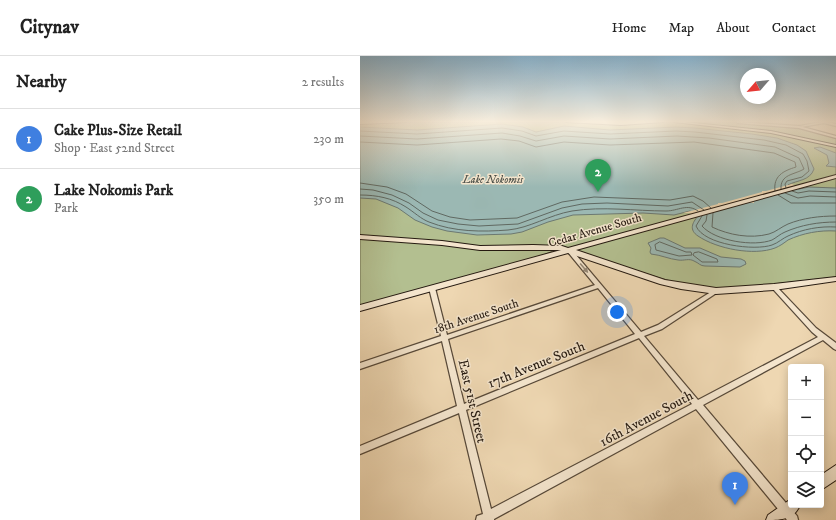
<!DOCTYPE html>
<html lang="en">
<head>
<meta charset="utf-8">
<style>
	:root { --surface:#fff; --page:#f2f2f2; --text:#222; --muted:#767676; --line:#e0e0e0; --accent:#8f2418 }
	body { margin:0; font-family:"IM FELL DW Pica",serif; background:var(--page); color:var(--text) }
	.controls { position:absolute; right:12px; bottom:12px; display:grid; overflow:hidden; border-radius:4px; box-shadow:0 2px 10px #0003 }
	.controls button { width:36px; height:36px; display:grid; place-items:center; padding:0; border:0; border-bottom:1px solid var(--line); background:var(--surface); color:var(--text); font:20px sans-serif }
	.compass { position:absolute; left:380px; top:12px; width:36px; height:36px; border-radius:50%; background:var(--surface); box-shadow:0 2px 10px #0003; rotate:242deg }
	.you { position:absolute; left:257px; top:256px; width:14px; height:14px; margin:-10px; border:3px solid #fff; border-radius:50%; background:#1a73e8; box-shadow:0 0 0 6px #1a73e833 }
	.badge { display:grid; place-items:center; width:26px; height:26px; border-radius:50%; background:var(--accent); color:#fff; font-size:13px; font-weight:700 }
	.pin { position:absolute; translate:-50% -33px; filter:drop-shadow(0 1px 2px #0008) }
	.pin::after { content:''; position:absolute; top:21px; width:14px; height:12px; background:inherit; clip-path:polygon(0 0,100% 0,50% 100%) }
	.list { margin:0; padding:0; list-style:none }
	h2 { display:flex; justify-content:space-between; align-items:center; height:52px; margin:0; padding:0 16px; font-size:17px }
	h2 small { font-size:13px; font-weight:400; color:var(--muted) }
	.list li { display:grid; grid-template-columns:26px 1fr auto; gap:12px; align-items:center; box-sizing:border-box; height:60px; padding:0 16px; border-top:1px solid var(--line) }
	.list b { display:block; font-size:15px; white-space:nowrap }
	.list p { margin:0; font-size:13px; white-space:nowrap; color:var(--muted) }
	.list em { font-size:13px; font-style:normal; color:var(--muted) }
	.icon { flex:none; width:22px; height:22px; fill:none; stroke:currentColor; stroke-width:2; stroke-linecap:round; stroke-linejoin:round }
	.map { position:relative; flex:none; width:476px; height:464px; overflow:hidden }
	header { display:flex; align-items:center; gap:24px; box-sizing:border-box; height:56px; padding:0 20px; background:var(--surface); border-bottom:1px solid var(--line) }
	header strong { font-size:19px }
	nav { display:flex; gap:22px; margin-inline-start:auto; font-size:14px }
	main { display:flex }
	aside { flex:1; background:var(--surface) }
	.map>svg:first-child { display:block }
</style>
</head>
<body>
<header>
<strong>Citynav</strong>
<nav><a>Home</a><a>Map</a><a>About</a><a>Contact</a></nav>
</header>
<main>
<aside>
<h2>Nearby<small>2 results</small></h2>
<ul class="list">
<li><span class="badge" style="background:#3f7fe0">1</span><div><b>Cake Plus-Size Retail</b><p>Shop · East 52nd Street</p></div><em>230 m</em></li>
<li><span class="badge" style="background:#2e9e5b">2</span><div><b>Lake Nokomis Park</b><p>Park</p></div><em>350 m</em></li>
</ul>
</aside>
<div class="map">
<svg width="476" height="464" viewBox="0 0 476 464">
	<rect width="100%" height="100%" fill="#eed7b2"/>
	<filter id="stains"><feTurbulence type="fractalNoise" baseFrequency=".005" numOctaves="4"/><feColorMatrix values="0 0 0 0 .2 0 0 0 0 .09 0 0 0 0 .02 0 0 0 .5 -.17"/></filter>
	<radialGradient id="worn" r=".72"><stop offset=".6" stop-color="#630" stop-opacity="0"/><stop offset="1" stop-color="#630" stop-opacity=".3"/></radialGradient>
	<path fill="#b3bf90" stroke="#6c6c50" d="M0,66H373L442,72L476,81V221L377,232H354L321,228L300,222L203,191L183,199L0,250Z"/>
	<path fill="#9bb8b3" stroke="#6c7972" d="M142,68L163,71L176,76L204,70L250,74L316,71L335,72L392,78L417,82L437,89L446,95L454,113C450,125 437,124 428,129L439,133L449,131L476,132V175C460,174 443,177 428,184C424,187 420,190 415,192C394,200 357,193 338,180C329,174 332,167 338,160L330,155L314,159L283,157L213,159L188,166L162,176L151,178L117,179L87,175L72,171L55,164L38,152L16,143L0,142V71L57,74Z
		M460,91L476,97V111L466,110L469,107L467,99L454,92Z
		M300,182H304L325,192H340L361,201L381,203L385,205L386,208L380,211L345,210C340,210 339,207 334,205C329,202 324,205 318,204C309,203 301,199 291,198L290,196L291,192L288,187Z"/>
	<path fill="#eed7b2" d="M432,128L441,132L394,145V147L389,146L334,162L335,161L330,157H323L358,148V147H362L402,136V135H406Z"/>
	<g fill="none" stroke-linecap="round" stroke-linejoin="round">
		<path stroke="#606962" stroke-width="1" d="M0,75L57,78L142,72L162,75L176,80L204,75L250,78L316,75L335,76L404,84L426,89L443,98L447,105L449,115L442,121L427,125L425,128L426,132
			M0,80L57,83L142,77L160,80L176,85L204,80L250,83L317,80L349,82L415,91L439,102L444,113C434,119 420,118 421,133
			M0,86L57,89L141,83L159,85L176,91L204,86L250,89L334,86L414,97L435,106L436,111C423,115 413,120 415,135
			M0,127L27,131L46,138L72,155L90,161L110,164L157,162L202,146L234,141L310,144L333,140L343,145L351,152
			M0,133L13,134L32,139L49,147L63,157L78,164L98,168L119,170L158,168L202,152L222,148L247,147L308,150L332,146L344,154
			M432,135L438,137L449,135L476,136
			M425,137L438,142L450,140L476,141
			M0,139C17,139 32,142 46,151C54,156 61,163 69,166C94,176 122,176 148,174C170,172 189,159 212,155C243,150 275,155 306,155C318,155 327,147 338,155
			M418,139L431,147H476
			M353,157L352,171C369,179 390,183 409,178C416,176 421,171 428,168C443,162 459,160 476,160
			M347,159L346,165L342,170C355,185 394,191 412,184C416,182 420,178 425,176C441,169 458,166 476,166
			M342,160L336,170C344,189 395,195 412,189C418,187 423,182 428,180C443,173 460,170 476,171
			M300,186L326,196H331L332,199L319,200L296,194L295,189Z
			M339,196L357,203L358,206H342L333,199L334,197Z"/>
		<g stroke="#574939" stroke-width="2.5">
			<path id="street" d="M377,66L439,70L476,80V82L439,72L378,67Z
				M461,66H467L476,68V70L464,67L441,71L440,70Z
				M207,193H211L281,276L298,269L354,234H358L359,235L358,236L302,273L284,280L338,344L458,281L452,276L412,232L411,231L412,230H416L456,272L476,287V294L474,293L463,284L343,349L437,460L438,464H427L336,353L134,463V464H116L117,460L123,458L99,357L0,398V390L97,350L82,285L0,313V307L81,280L69,232L70,231H74L75,232L87,279L235,229L207,195ZM238,232L275,278L104,348L88,283ZM279,282L332,348L131,453L106,354Z"/>
		</g>
		<g stroke="#251a11" stroke-width="2">
			<path id="secondary" d="M0,66H46L0,68Z
				M206,66H303L261,69Z
				M314,66H325L411,75L476,89V91L411,77Z
				M476,119V122L216,194L305,224L356,232L414,228L476,221V225L414,234L356,238L321,233L300,228L208,197L0,255V249L201,194H120L82,189L0,183V179L82,185L120,190L173,189L202,190L208,192Z
				M476,409V424L461,434V419Z
				M431,443V449H440C434,464 420,464 406,464L408,459Z"/>
		</g>
		<use href="#street" fill="#f4e5cd" fill-rule="evenodd"/>
		<use href="#secondary" fill="#f4e5cd" fill-rule="evenodd"/>
	</g>
	<defs><path id="oneway-solid" d="M-6-.8H1V-3.2L6.5 0L1 3.2V.8H-6Z"/></defs>
	<use fill="#978a78" href="#oneway-solid" transform="translate(224 212) rotate(50)"/>
	<linearGradient id="sky" x2="0" y2="1"><stop stop-color="#89b6d3"/><stop offset="0.5" stop-color="#f7eddc"/><stop offset="1" stop-color="#f7eddc" stop-opacity="0"/></linearGradient>
	<rect width="476" height="131" fill="url(#sky)"/>
	<g text-anchor="middle" stroke-width="3" stroke-linejoin="round" paint-order="stroke">
		<g font-size="11" font-style="italic" fill="#4e514a" stroke="#f4e5cd">
			<text x="133" y="127">Lake Nokomis</text>
		</g>
		<g font-size="12" fill="#251a11" stroke="#f4e5cd">
			<text transform="translate(235 174) rotate(-16)" y="4">Cedar Avenue South</text>
			<text transform="translate(116 260) rotate(-18)" y="4">18th Avenue South</text>
		</g>
		<g font-size="14" fill="#251a11" stroke="#f4e5cd">
			<text transform="translate(176 308) rotate(-22)" y="5">17th Avenue South</text>
			<text transform="translate(113 345) rotate(77)" y="5">East 51st Street</text>
			<text transform="translate(286 362) rotate(-28)" y="5">16th Avenue South</text>
		</g>
	</g>
	<rect width="100%" height="100%" filter="url(#stains)"/>
	<rect width="100%" height="100%" fill="url(#worn)"/>
</svg>
<div class="controls">
<button>+</button>
<button>−</button>
<button><svg class="icon" aria-label="locate" viewBox="0 0 24 24"><circle cx="12" cy="12" r="6"/><path d="M12 2v4M12 18v4M2 12h4M18 12h4"/></svg></button>
<button><svg class="icon" aria-label="layers" viewBox="0 0 24 24"><path d="M12 4l9 5-9 5-9-5zM3 14l9 5 9-5"/></svg></button>
</div>
<svg class="compass" viewBox="-18 -18 36 36"><path d="M0-13l5 13h-10z" fill="#e53935"/><path d="M0 13l5-13h-10z" fill="#767676"/></svg>
<div class="you"></div>
<div class="pin badge" style="left:375px;top:449px;background:#3f7fe0">1</div>
<div class="pin badge" style="left:238px;top:136px;background:#2e9e5b">2</div>
</div>
</main>
</body>
</html>
